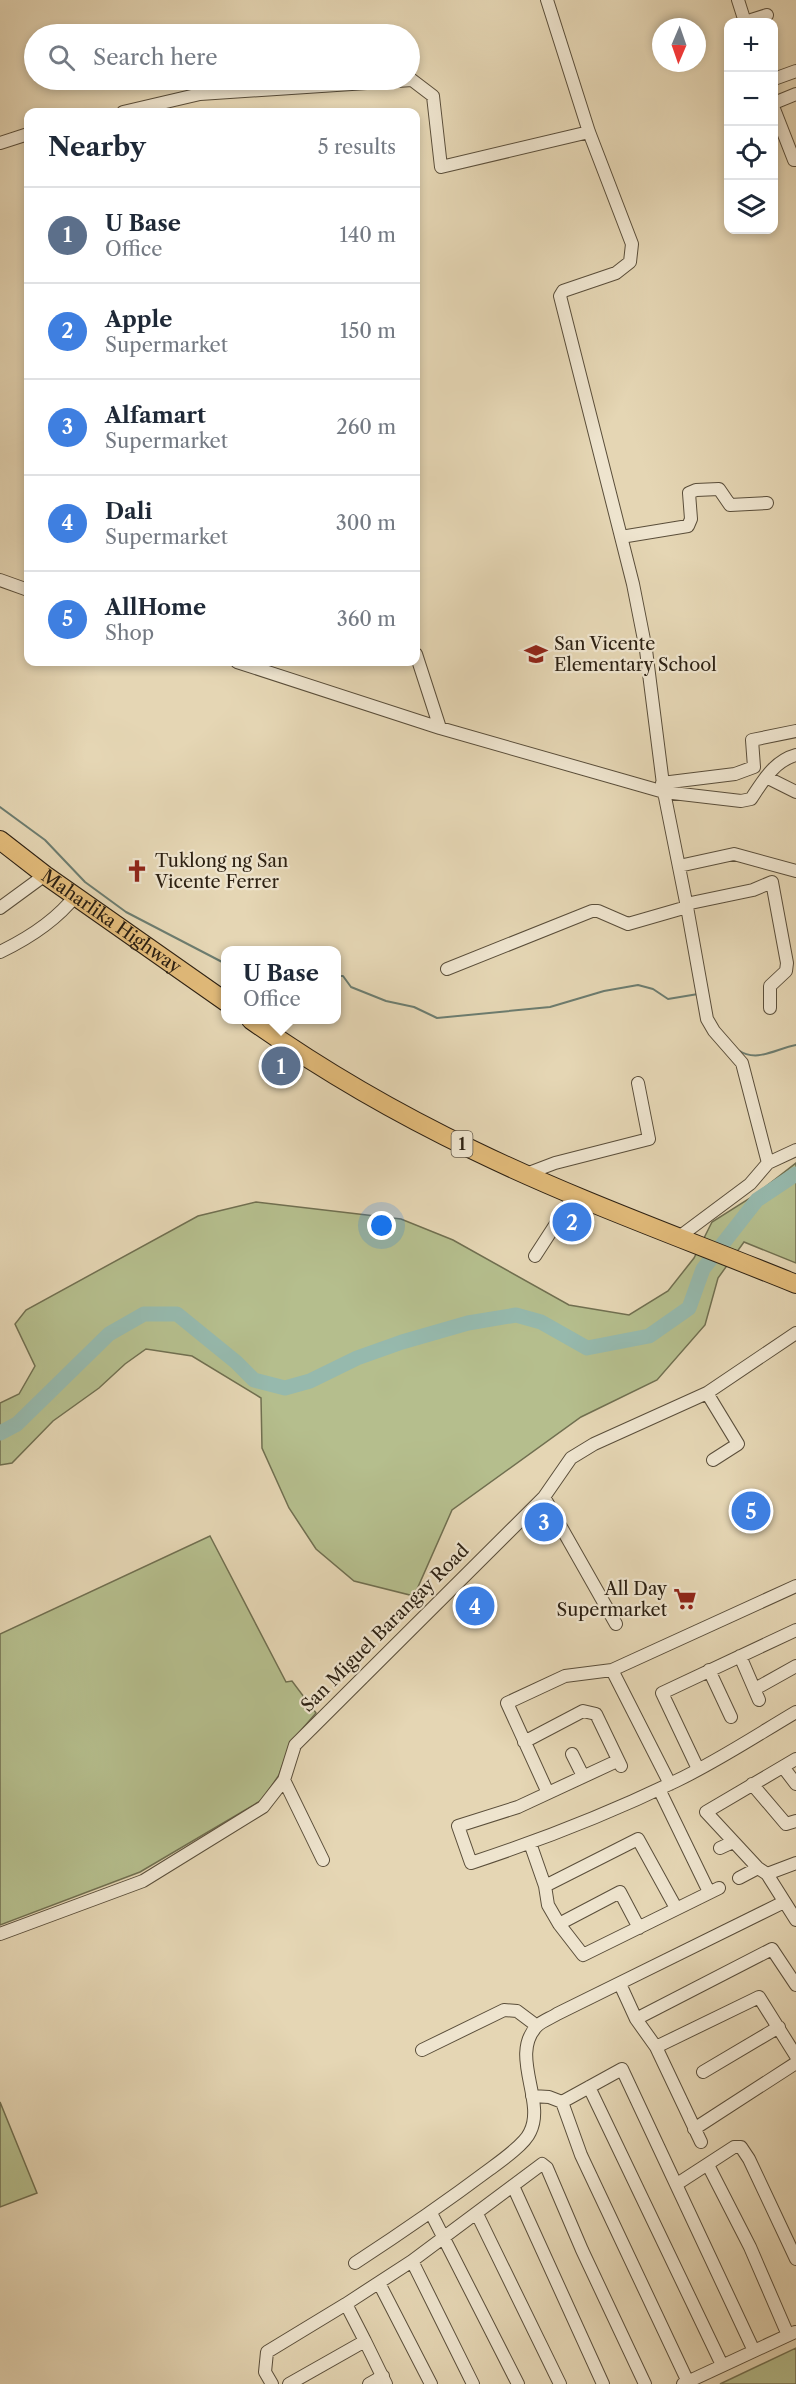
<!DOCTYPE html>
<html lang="en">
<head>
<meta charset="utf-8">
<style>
	:root { --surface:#fff; --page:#f6f6f7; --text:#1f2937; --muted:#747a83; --line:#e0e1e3; --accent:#0b8043 }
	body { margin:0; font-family:"Libre Caslon Text",serif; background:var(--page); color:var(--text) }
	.controls { position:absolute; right:18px; top:18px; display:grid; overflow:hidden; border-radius:12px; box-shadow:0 3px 9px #0003 }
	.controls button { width:54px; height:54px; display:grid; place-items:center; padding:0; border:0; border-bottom:2px solid var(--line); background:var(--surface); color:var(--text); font:30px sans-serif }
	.compass { position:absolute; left:652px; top:18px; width:54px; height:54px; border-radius:50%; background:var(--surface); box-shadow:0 3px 9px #0003; rotate:182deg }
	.you { position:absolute; left:382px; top:1226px; width:21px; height:21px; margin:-15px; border:4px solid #fff; border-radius:50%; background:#1a73e8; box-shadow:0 0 0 9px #1a73e833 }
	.badge { display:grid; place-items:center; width:39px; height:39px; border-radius:50%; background:var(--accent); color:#fff; font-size:20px; font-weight:700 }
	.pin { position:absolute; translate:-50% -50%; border:3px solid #fff; box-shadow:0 2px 6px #0006 }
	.popup { position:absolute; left:221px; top:946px; width:120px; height:78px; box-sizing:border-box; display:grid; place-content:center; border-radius:12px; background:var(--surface); filter:drop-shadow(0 2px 4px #0005); font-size:20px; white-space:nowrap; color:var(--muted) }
	.popup b { font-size:22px; color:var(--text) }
	.popup::after { content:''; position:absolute; left:50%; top:100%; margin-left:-12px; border:12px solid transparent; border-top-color:var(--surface) }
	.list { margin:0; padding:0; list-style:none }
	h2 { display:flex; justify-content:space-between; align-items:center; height:78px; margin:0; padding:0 24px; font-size:26px }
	h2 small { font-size:20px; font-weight:400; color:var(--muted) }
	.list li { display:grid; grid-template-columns:39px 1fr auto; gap:18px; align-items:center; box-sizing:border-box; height:96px; padding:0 24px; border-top:2px solid var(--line) }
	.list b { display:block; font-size:22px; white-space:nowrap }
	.list p { margin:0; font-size:20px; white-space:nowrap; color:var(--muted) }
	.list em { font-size:20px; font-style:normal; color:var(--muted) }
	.icon { flex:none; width:33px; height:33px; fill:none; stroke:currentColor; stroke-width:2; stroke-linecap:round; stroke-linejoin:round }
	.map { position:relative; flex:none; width:796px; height:2384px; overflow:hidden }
	.search { position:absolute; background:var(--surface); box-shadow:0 3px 9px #0003; left:24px; top:24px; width:396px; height:66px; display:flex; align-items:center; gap:15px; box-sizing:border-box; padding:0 21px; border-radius:33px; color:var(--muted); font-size:22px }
	.panel { position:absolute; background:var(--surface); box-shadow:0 3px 9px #0003; left:24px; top:108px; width:396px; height:558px; border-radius:12px }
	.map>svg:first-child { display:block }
</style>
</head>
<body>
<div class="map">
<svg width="796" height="2384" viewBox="0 0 796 2384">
	<rect width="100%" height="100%" fill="#e5d6b4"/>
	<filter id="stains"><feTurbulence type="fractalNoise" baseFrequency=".00333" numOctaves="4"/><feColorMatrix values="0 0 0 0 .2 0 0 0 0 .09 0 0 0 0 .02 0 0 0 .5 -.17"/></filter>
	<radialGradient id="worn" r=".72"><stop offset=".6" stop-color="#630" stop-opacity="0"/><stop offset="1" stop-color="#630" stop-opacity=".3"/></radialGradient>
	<path fill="#b5be8d" stroke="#706f50" stroke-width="1.5" d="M796,1163V1263L744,1242L718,1278L705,1325L657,1380L581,1417L452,1510L414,1596L354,1581L316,1549L289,1508L262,1448L261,1398L192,1356L146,1349L125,1364L99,1388L53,1421L12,1463L0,1465V1403L19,1394L35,1366L15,1324L26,1310L198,1216L256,1202L401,1219L453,1240L569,1305L629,1315L668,1291L694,1258L712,1222L755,1195Z
		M210,1536L286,1682L292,1681L316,1713L291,1742L279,1775L262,1800L140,1872L0,1925V1634Z
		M0,2102L37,2193L0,2207Z
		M796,2348V2384H720Z"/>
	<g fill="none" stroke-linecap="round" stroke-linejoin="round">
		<path stroke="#6c7c6f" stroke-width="2" d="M0,807L45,840L85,882L126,912L226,964
			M336,976H343L351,987L386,1001L414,1007L437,1018L550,1007L604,991L638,985L653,989L668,999L698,994
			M738,1050C757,1063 775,1049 796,1045"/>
		<path stroke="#96b9ad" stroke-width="15" d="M0,1433L17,1424L109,1334L144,1314H177L236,1362L254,1380L285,1388L310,1381L357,1358L402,1342L468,1323L516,1315L541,1322L587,1348L649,1336L689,1308L703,1269L757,1200L796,1174"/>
		<g stroke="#5a4e3a" stroke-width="14">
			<path id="minor" d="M547,0L589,132L632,244L630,262L616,273L563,291L560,296L633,584L646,650L664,792L687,907L707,1019L714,1031L742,1063L768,1163
				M738,0L745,22
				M745,22L767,15
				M774,79L796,71
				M774,103L796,94
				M774,109L794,160H796
				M123,112L200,94L412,80L433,96L441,167L589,132
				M0,143L28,134
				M621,537L688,526L691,519L689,493L696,490L719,489L730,505L767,503
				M0,580L28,590
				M416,654L440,728
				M237,662L440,728L664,792L741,801L751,799C763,781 774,761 796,755
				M766,777L796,792
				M662,783L735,774L754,767L752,740L796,731
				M679,866L734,854L796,871
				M686,904L753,890L772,882L787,963L786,971L770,986V1008
				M0,908L45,875
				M0,952C29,938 56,921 76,895
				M447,969L592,911H598L628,924L687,907
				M526,1174L555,1163L649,1139L638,1083
				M679,1237L750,1184L768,1163L796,1150
				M535,1256L574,1196
				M707,1393L738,1444L713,1460
				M544,1497L616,1624
				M740,1656L759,1700
				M612,1670L670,1784
				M709,1670L731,1717
				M755,1689L796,1666
				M524,1742L583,1711L596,1714L621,1766
				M572,1754L583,1776
				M796,1759L706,1812L758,1868L767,1874L796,1920
				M617,1761L518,1807L458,1826L471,1863C541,1840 610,1813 676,1781C718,1761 757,1735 796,1712
				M783,1767L796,1784
				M698,1769L662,1693L796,1630
				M284,1780L323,1860
				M752,1784L786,1824L796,1821
				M659,1789L709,1892
				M548,1793L507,1703L565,1676L612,1670L796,1586
				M530,1843L545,1886L548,1905L559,1924L583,1955L719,1888
				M720,1848L733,1842
				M767,1874L796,1863
				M739,1878L758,1868
				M545,1886L638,1839L676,1908
				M559,1924L620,1892L639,1928
				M0,1934L143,1881L263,1807L284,1780L295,1745L544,1497L571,1458L594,1444L707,1393L796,1333
				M620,1984L636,2019L656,2047L701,2142
				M636,2019L772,1949L796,1985
				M656,2047L759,1997L796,2056
				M422,2050L504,2010L517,2011L537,2026
				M703,2072L779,2027
				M589,2087L722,2365
				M532,2096L549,2097L562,2102L581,2155L688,2382
				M562,2102L622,2069L754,2351
				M694,2129L796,2063
				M708,2165L750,2247L788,2335
				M677,2184L734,2147H741L749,2159L796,2259
				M513,2186L603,2384
				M431,2213L518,2384
				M477,2214L560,2384
				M412,2261L542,2164L547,2168L582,2250L645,2384
				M355,2263C401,2233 446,2202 490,2169C501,2161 525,2144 530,2132C546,2101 509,2055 537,2026C542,2021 551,2018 557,2014L784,1902
				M379,2283L431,2384
				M346,2304L412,2261L473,2384
				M365,2341L386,2384
				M272,2384L265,2372L267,2352L346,2304L365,2341L289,2384
				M369,2384L383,2376
				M683,2384L795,2332"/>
		</g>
		<g stroke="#2c2012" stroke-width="20">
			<g id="highway">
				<path id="s1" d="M0,840L45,875L226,1002"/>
				<path d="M251,1020C320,1069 396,1113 473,1150C578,1201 688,1240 796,1284"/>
			</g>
		</g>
		<use href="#minor" stroke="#eee4ce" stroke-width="12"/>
		<use href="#highway" stroke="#e2bb7a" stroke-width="18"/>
	</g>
	<defs>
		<g id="school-bare" transform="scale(1.8)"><path d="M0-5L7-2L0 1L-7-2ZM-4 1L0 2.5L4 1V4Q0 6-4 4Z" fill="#8f2418" stroke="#eee4ce" stroke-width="2.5" paint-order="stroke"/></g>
		<g id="church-bare" transform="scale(1.8)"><path d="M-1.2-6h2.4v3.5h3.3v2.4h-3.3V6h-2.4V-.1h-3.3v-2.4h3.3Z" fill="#8f2418" stroke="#eee4ce" stroke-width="2.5" paint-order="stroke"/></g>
		<g id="supermarket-bare" transform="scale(1.8)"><path d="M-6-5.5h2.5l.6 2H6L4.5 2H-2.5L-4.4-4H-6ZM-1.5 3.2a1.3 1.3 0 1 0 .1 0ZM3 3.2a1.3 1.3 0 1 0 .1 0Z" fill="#8f2418" stroke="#eee4ce" stroke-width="2.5" paint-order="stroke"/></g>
	</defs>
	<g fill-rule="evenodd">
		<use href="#school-bare" x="536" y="654"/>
		<use href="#church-bare" x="137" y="871"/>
		<use href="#supermarket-bare" x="685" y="1599"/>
	</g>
	<g text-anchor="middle" stroke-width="4.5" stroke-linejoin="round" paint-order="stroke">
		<rect fill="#eee4ce" stroke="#665b4a" stroke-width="1.5" x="451.5" y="1131" width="21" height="26" rx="4.5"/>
		<g font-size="16" font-weight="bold" fill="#2c2012">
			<text x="462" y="1150">1</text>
		</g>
		<g font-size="18" fill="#2c2012" stroke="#eee4ce" text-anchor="start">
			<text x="554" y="650">San Vicente<tspan x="554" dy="21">Elementary School</tspan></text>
			<text x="155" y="867">Tuklong ng San<tspan x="155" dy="21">Vicente Ferrer</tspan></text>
			<text x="667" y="1595" text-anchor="end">All Day<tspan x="667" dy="21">Supermarket</tspan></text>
		</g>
		<g font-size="18" fill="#2c2012" stroke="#eee4ce">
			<text dy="6" stroke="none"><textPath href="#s1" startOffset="138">Maharlika Highway</textPath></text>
			<text transform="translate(385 1628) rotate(-45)" y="6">San Miguel Barangay Road</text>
		</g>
	</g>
	<rect width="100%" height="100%" filter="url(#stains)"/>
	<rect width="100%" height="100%" fill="url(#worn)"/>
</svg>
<div class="controls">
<button>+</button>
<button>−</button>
<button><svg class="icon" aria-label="locate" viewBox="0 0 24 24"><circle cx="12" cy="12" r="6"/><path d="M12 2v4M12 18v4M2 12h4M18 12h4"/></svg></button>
<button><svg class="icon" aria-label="layers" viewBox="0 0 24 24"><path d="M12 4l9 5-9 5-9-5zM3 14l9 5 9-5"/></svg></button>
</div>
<svg class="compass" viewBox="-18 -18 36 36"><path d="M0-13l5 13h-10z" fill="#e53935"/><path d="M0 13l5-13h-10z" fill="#747a83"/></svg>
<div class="you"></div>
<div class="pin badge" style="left:281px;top:1066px;background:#5c6f8a">1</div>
<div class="popup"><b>U Base</b>Office</div>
<div class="pin badge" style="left:572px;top:1222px;background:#3f7fe0">2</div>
<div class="pin badge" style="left:544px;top:1522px;background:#3f7fe0">3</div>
<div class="pin badge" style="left:475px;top:1606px;background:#3f7fe0">4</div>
<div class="pin badge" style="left:751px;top:1511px;background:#3f7fe0">5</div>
<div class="search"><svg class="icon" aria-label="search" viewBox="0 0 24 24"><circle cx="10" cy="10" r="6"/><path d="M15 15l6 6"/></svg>Search here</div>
<section class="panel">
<h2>Nearby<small>5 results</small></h2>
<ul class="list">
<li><span class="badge" style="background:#5c6f8a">1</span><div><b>U Base</b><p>Office</p></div><em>140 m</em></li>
<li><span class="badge" style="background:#3f7fe0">2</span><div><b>Apple</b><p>Supermarket</p></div><em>150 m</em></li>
<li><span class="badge" style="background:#3f7fe0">3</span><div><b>Alfamart</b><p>Supermarket</p></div><em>260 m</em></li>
<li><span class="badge" style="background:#3f7fe0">4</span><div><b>Dali</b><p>Supermarket</p></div><em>300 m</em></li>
<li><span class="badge" style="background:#3f7fe0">5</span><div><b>AllHome</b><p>Shop</p></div><em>360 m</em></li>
</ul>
</section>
</div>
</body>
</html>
